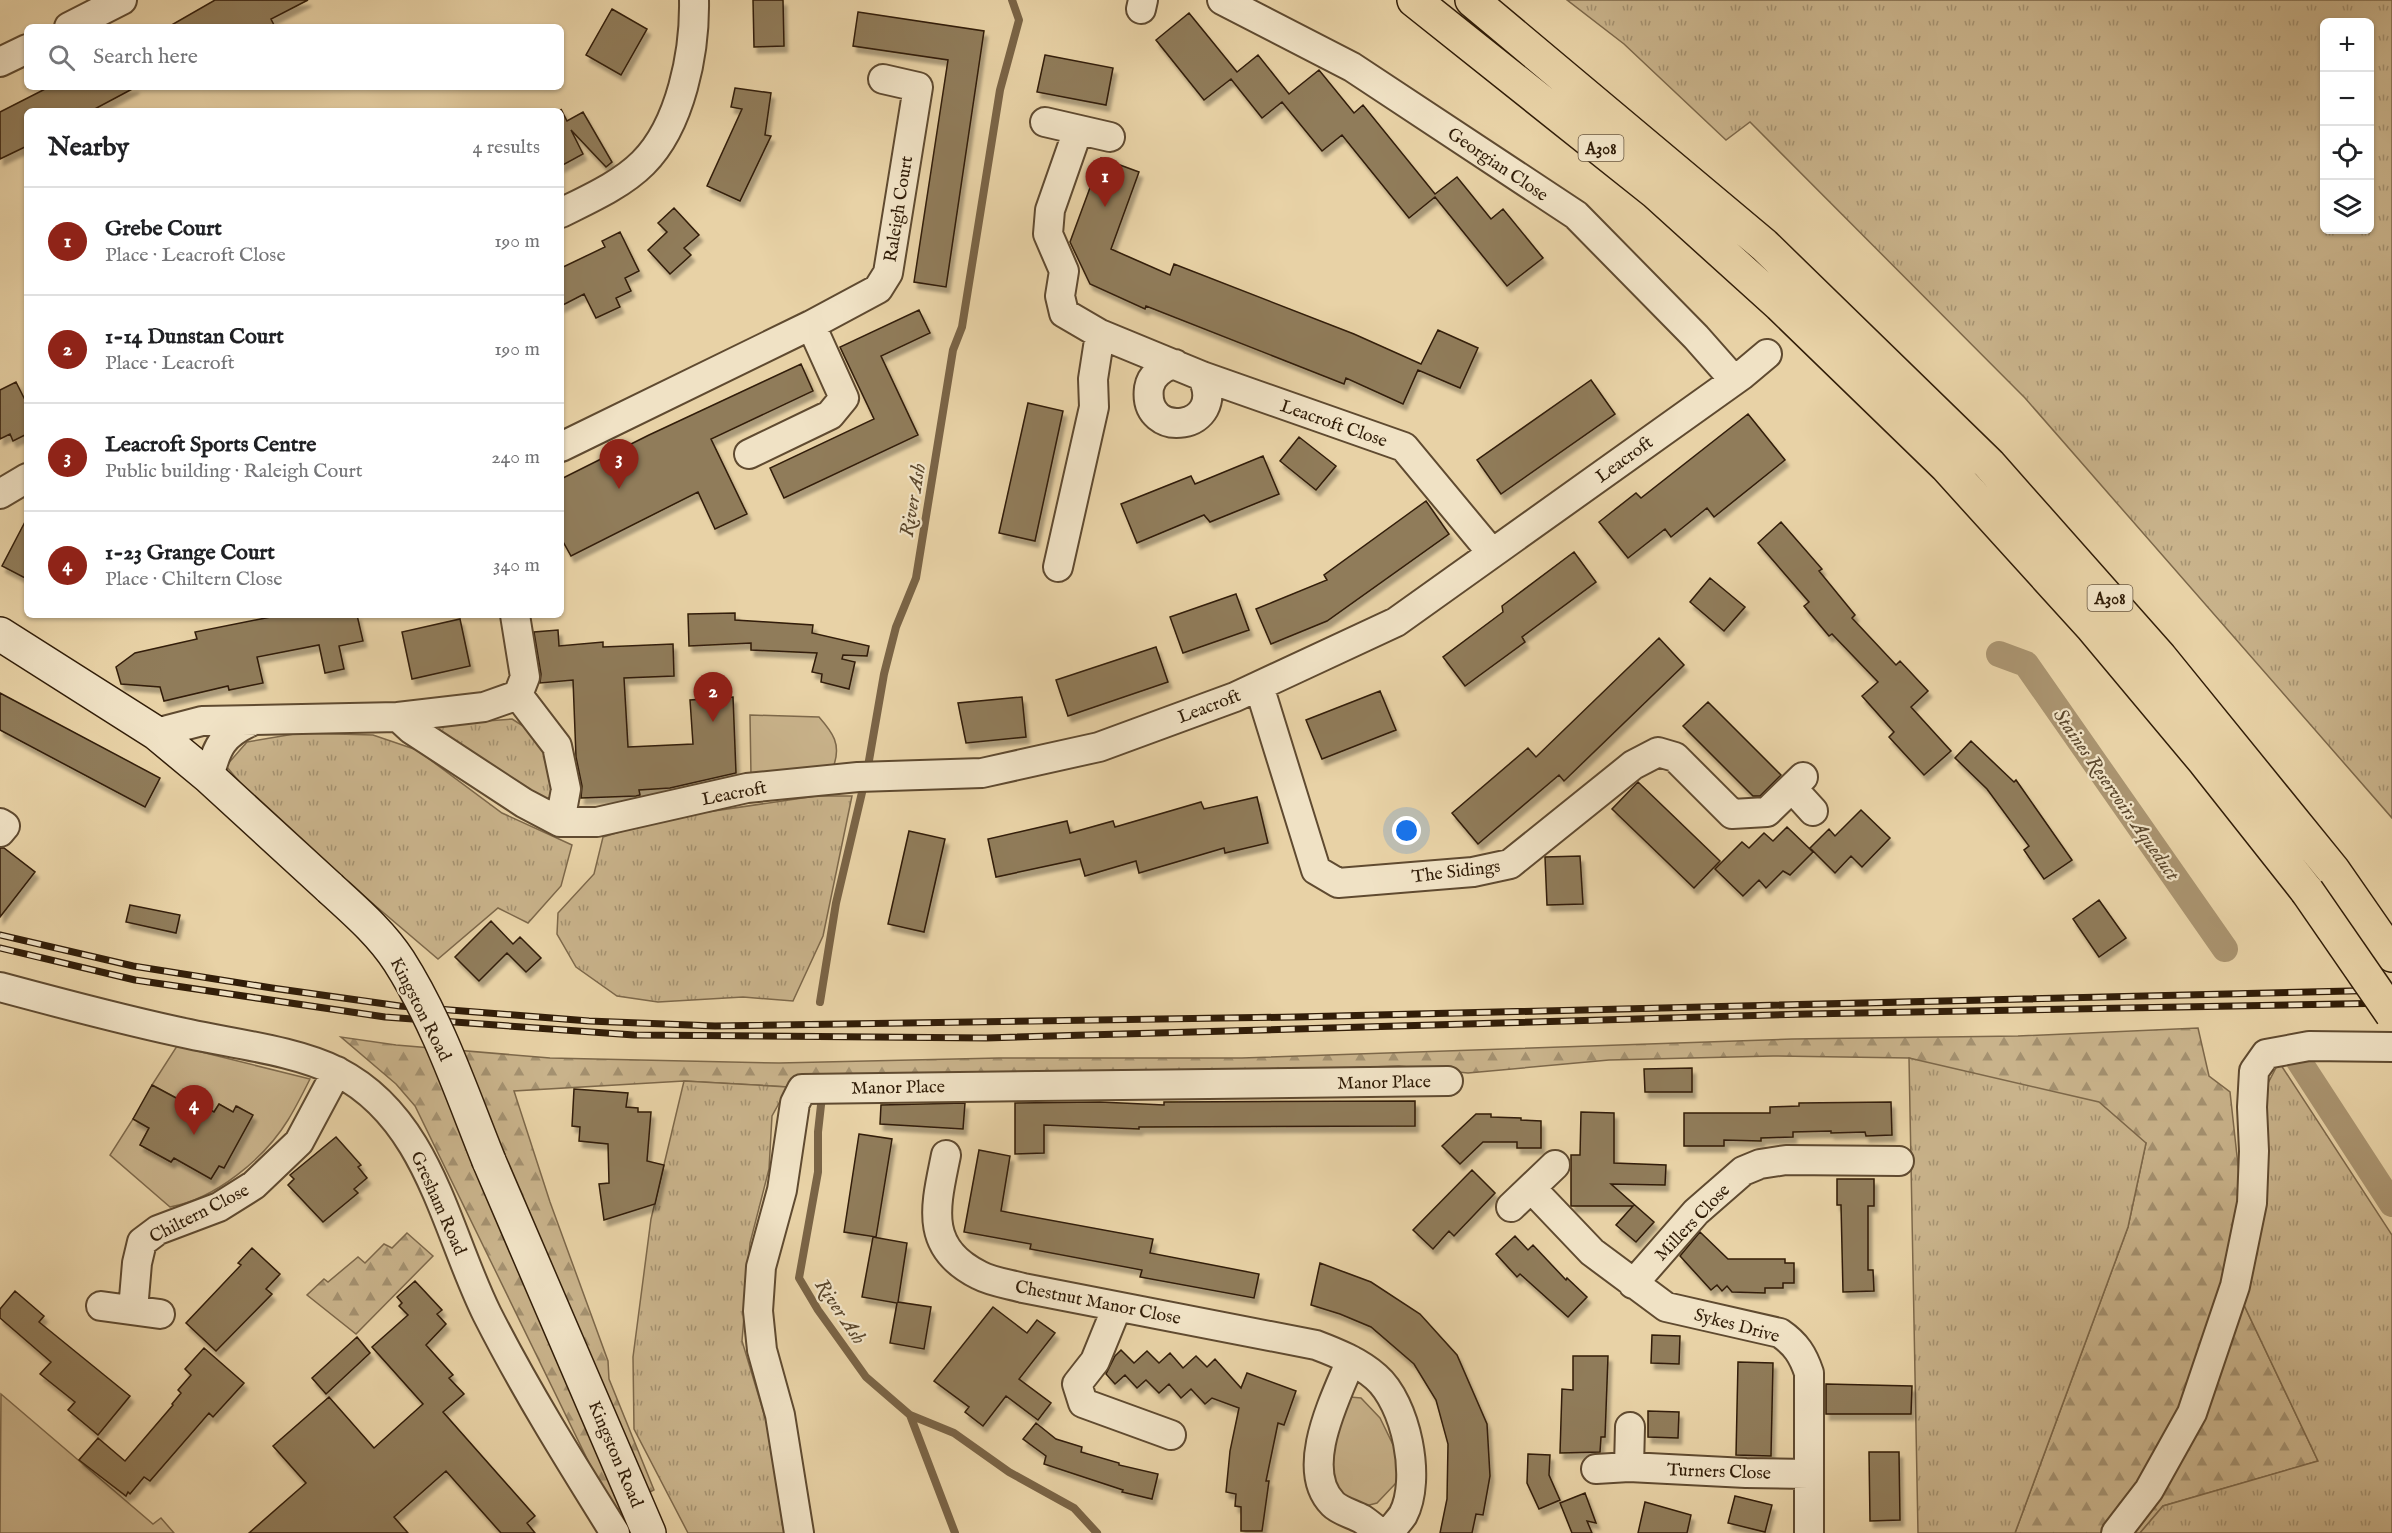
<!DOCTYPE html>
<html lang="en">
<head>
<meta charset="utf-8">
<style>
	:root { --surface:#fff; --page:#f2f2f2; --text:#202124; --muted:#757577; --line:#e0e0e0; --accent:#8f2418 }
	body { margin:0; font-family:"IM FELL English",serif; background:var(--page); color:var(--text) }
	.controls { position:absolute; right:18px; top:18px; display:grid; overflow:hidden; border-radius:9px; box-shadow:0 2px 4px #0004 }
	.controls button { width:54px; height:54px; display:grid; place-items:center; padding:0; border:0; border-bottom:2px solid var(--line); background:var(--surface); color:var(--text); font:30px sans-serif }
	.you { position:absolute; left:1407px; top:831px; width:21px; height:21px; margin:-15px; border:4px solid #fff; border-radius:50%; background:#1a73e8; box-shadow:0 0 0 9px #1a73e833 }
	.badge { display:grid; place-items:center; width:39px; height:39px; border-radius:50%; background:var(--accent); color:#fff; font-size:20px; font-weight:700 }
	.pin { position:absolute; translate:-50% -50px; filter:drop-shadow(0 2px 3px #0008) }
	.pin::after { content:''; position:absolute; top:32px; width:21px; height:18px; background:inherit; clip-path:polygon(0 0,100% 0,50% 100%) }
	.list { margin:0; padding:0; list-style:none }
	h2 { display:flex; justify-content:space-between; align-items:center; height:78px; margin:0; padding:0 24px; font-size:26px }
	h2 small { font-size:20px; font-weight:400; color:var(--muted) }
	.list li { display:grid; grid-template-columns:39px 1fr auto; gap:18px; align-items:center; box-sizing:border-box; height:108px; padding:0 24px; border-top:2px solid var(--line) }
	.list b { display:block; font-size:22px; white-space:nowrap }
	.list p { margin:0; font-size:20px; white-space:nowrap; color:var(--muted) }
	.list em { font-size:20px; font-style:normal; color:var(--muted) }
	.icon { flex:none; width:33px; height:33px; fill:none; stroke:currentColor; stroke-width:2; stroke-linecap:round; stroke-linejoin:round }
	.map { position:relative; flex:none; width:2392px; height:1533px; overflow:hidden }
	.search { position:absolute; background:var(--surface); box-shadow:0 2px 4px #0004; left:24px; top:24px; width:540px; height:66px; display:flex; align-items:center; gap:15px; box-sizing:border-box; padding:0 21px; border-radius:9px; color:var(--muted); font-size:22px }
	.panel { position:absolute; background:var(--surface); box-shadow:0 2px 4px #0004; left:24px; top:108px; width:540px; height:510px; border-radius:9px }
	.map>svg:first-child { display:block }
</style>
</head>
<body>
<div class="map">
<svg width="2392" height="1533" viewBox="0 0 2392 1533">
	<defs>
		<pattern id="forest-firs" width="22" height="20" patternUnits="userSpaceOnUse" patternTransform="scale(1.5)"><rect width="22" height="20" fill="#c9b38b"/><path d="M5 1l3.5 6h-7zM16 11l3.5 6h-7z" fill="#a49170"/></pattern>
		<pattern id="park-tufts" width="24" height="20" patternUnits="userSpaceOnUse" patternTransform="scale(1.5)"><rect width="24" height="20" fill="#c9b38b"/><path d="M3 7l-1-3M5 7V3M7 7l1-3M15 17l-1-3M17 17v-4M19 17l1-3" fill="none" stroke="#a49170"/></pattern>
		<filter id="shadow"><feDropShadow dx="3.5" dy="6" stdDeviation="1.5" flood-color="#0004"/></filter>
	</defs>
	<rect width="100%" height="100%" fill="#e8d2a6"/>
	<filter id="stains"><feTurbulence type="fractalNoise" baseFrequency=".00333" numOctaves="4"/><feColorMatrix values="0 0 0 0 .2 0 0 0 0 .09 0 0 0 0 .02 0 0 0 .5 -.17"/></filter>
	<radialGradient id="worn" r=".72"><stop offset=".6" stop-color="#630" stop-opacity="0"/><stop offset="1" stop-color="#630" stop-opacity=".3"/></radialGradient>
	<path fill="#c9b38b" stroke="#7d684a" stroke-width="1.5" d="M750,715L819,717C833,733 841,744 834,765L751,776Z
		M177,1046L310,1079C303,1093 296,1107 288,1120C264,1159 215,1199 170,1207L110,1155L133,1119L149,1128L140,1145L171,1162L174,1158L211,1178L232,1141L252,1115L237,1106L233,1112L219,1104L214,1112L195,1101L191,1106L152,1085Z
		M1,1394L153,1524L161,1518L174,1533H0Z
		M1350,1397L1361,1398L1380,1418L1398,1455L1396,1483L1377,1503L1358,1508L1326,1484L1329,1438Z"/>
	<path fill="url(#forest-firs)" stroke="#7d684a" stroke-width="1.5" d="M2198,1028L2209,1076L2230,1092L2243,1211L2244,1305L2318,1461L2163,1506L2140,1533H2015L2128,1227L2146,1143L1909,1058L1773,1056L1609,1060L1468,1073L1399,1066L788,1087L684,1081L514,1091L550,1202L608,1361L609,1379L654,1490L613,1512L415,1106L396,1084L341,1037L396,1045L550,1058L779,1063L999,1058H1242L1792,1039L2018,1036Z
		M407,1233L433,1256L356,1334L307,1295L324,1279L328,1282L358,1257L365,1263L384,1244L392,1248Z"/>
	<path fill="url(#park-tufts)" stroke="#7d684a" stroke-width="1.5" fill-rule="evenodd" d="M1567,0H2392V818L2025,398L1750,122L1726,140L1624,44ZM2370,22V230H2324V22Z
		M512,719L539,736L549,763L554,806L437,737L435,725Z
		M300,733L373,735L417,750L502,813L572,845L561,886L528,923L498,908L438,959L264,811L226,766L247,742Z
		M816,796H852L823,936L793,1001L743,997L658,1002L617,996L576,967L557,934L558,913L594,874L603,837L666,818Z
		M1909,1058L2099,1102L2146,1143L2128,1227L2015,1533H1918Z
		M2279,1062L2392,1235V1533H2140L2163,1506L2318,1461L2244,1305L2267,1193L2264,1091Z
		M684,1081L788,1087L772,1116L769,1169L750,1243L742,1341L774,1447L794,1533H688L634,1429L633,1357L651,1219Z"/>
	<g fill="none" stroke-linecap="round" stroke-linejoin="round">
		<path stroke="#7a6446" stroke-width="8" d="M867,772L884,674L896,627L916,578L953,350L962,327L1000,90L1019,20L1012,0
			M820,1002L836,903L864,784
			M822,1096L818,1132V1172L799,1278L818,1310L866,1377L910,1415L954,1433L1009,1472L1074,1508L1097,1533
			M910,1415L955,1533"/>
		<path stroke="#aa9470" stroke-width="26" d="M1999,654L2026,664L2225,949
			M2297,1058L2392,1204"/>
	</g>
	<path fill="#907b5a" stroke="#311d08" stroke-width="1.5" filter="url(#shadow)" d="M215,0H308L271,19L275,27H168Z
		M753,0H783L784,46L754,47Z
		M612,9L647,29L621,75L586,55Z
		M858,12L984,31L946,287L914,282L948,60L853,46Z
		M1189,13L1237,72L1258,55L1289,94L1319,70L1354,113L1363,105L1435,194L1457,177L1491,219L1503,209L1543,258L1507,286L1435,197L1409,218L1342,135L1322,151L1282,102L1262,118L1231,79L1204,100L1156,40Z
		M1045,55L1113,68L1106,105L1037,92Z
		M49,87H136L91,111H27V146L0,159V112Z
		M735,88L771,93L765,135L771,136L740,201L707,186L742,109L731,107Z
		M561,109L567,121L583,112L612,162L606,167L571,130L583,154L561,166Z
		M1101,158L1139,172L1111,249L1170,275L1174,264L1354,334L1421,364L1438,330L1478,348L1460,388L1418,370L1403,404L1346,378L1344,384L1146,306L1145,309L1090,284L1070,242Z
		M674,208L699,235L684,248L691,255L670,274L648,250L667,232L658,223Z
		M620,232L639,271L625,278L631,291L616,298L620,307L596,318L584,294L561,306V268L605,247L602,241Z
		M919,310L930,333L881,356L918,435L784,498L770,468L874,419L840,347Z
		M801,364L813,391L711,439L747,514L715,529L698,492L571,556L561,538V479L649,435Z
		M1591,380L1615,414L1501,494L1477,460Z
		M16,382L27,404V434L13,441L10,434L0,439V390Z
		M1028,403L1063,411L1035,541L999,533Z
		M1748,414L1785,460L1714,517L1707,508L1671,537L1665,529L1628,558L1599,522L1636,493L1641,498Z
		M1299,437L1336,466L1316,490L1280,461Z
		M1263,456L1279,494L1210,522L1204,515L1137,543L1121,504L1191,476L1195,484Z
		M1426,501L1449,534L1327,621L1271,644L1256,609L1327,580L1324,575Z
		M27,518V579L2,566Z
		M1781,522L1822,569L1819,571L1855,615L1852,618L1896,665L1900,661L1928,691L1911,707L1951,751L1924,775L1889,737L1894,732L1862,696L1878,682L1832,634L1829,636L1804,606L1809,602L1758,543Z
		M1574,552L1596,582L1522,637L1525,642L1465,686L1443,657L1503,612L1502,606Z
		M1710,578L1745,607L1724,631L1690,602Z
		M1236,594L1249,630L1183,653L1170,617Z
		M735,613V620L813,625L812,633L869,646L867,656L843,655L842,659L855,662L849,689L821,682L822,674L812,672L817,653L751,650V643L689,646L688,614Z
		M281,615H357L363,641L339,646L344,669L325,673L319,645L257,657L263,683L229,690L228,686L164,701L160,687L121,684L116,667L135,653L197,639L195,632Z
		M460,619L470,666L412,679L402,632Z
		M558,630L559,646L603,642V647L673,644L674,676L624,678L628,747L693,744L690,700L733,697L736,773L670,788L639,790L640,795L636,796L581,798L582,786L576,757L573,680L540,683L541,674L534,632Z
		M1659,638L1684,665L1564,781L1559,775L1478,844L1452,813L1528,748L1536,757Z
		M1156,647L1168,682L1068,716L1056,680Z
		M1380,691L1396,730L1322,759L1306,720Z
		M0,693L160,778L145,807L0,730Z
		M1022,697L1026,737L966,743L958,703Z
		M1708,702L1781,775L1760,796H1753L1683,726Z
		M1971,741L2014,782L2016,780L2072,860L2044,879L2024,850L2029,846L1987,789L1955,758Z
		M1638,782L1720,861L1694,888L1612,809Z
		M1257,797L1268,843L1225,853L1224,848L1139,873L1136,861L1085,876L1080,859L996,877L988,839L1067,821L1070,833L1113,821L1115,827L1201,802L1204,809Z
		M1861,810L1890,838L1862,867L1851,856L1835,873L1810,848L1829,829L1835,836Z
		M1787,827L1813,852L1790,875L1783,871L1766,888L1759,880L1743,896L1715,869L1742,842L1749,848L1764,833L1773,841Z
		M909,831L945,839L924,932L888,924Z
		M0,848H4L35,872L0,917Z
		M1580,856L1583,904L1547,905L1545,857Z
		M2099,900L2126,938L2099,957L2073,919Z
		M130,905L180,915L176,933L126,922Z
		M491,921L513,944L520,937L541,958L526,972L507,953L479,981L455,957Z
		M1692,1068V1092H1645L1644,1069Z
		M152,1085L191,1106L195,1101L214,1112L219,1104L233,1112L236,1106L253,1115L224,1168L219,1166L211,1179L174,1158L171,1162L140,1145L149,1128L133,1119Z
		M574,1089L628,1093L626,1107L638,1108V1112H651L647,1161L664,1165L655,1204L604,1220L599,1184L609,1183L608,1144L579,1141L580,1127L572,1126Z
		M1415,1101V1126L1139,1127V1129L1044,1125V1153L1015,1154V1103L1100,1102L1164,1105V1102Z
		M1891,1102L1892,1135L1866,1136L1865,1132L1831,1133V1131L1793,1132V1137L1761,1138V1141L1724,1140V1146H1684V1113H1770V1107L1799,1106V1103Z
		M965,1103L963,1129L880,1124L881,1105Z
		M1581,1112L1614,1113V1163L1666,1165L1665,1185L1611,1184L1654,1222L1636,1242L1616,1225L1633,1206H1571V1155H1580Z
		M1476,1114H1491V1117L1521,1118V1120L1541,1121V1148H1517V1142H1483L1460,1164L1442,1146Z
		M859,1134L892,1139L876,1237L844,1232Z
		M336,1137L361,1165L358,1167L367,1178L354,1189L358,1193L323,1222L288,1185L294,1179L290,1175Z
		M979,1150L1010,1156L1001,1211L1153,1239L1150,1253L1259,1274L1254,1298L1140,1277L1142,1270L1030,1249L1031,1244L964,1232Z
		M1472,1170L1495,1193L1454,1236L1449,1231L1433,1249L1413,1230Z
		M1837,1179H1874V1206H1868V1270H1873L1874,1291L1843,1292L1841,1205H1837Z
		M1700,1232L1728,1259H1785V1263H1794V1283H1783V1288H1765V1293L1732,1292L1727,1286L1722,1291L1717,1285L1711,1290L1680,1256Z
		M1515,1236L1528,1250L1533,1245L1566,1280L1567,1278L1587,1297L1568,1317L1520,1274L1517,1277L1496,1254Z
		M873,1237L907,1243L898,1302L931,1307L924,1349L890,1343L897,1303L862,1297Z
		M252,1248L280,1274L266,1289L272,1294L216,1351L186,1323L241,1265L238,1263Z
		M1320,1263L1371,1282L1420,1314L1457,1355L1487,1424L1490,1476L1483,1515L1476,1514L1472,1533H1440L1447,1499L1448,1444L1436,1400L1414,1364L1371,1327L1340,1314L1311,1305Z
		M415,1281L442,1310L437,1314L446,1324L426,1345L453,1375L449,1378L464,1394L443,1412L535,1516L527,1523L535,1533H501L446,1471L394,1517L408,1533H249L306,1483L273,1446L329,1397L374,1448L423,1404L372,1347L408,1315L399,1306L402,1303L397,1297Z
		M15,1291L44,1316L39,1322L130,1396L98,1435L68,1410L75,1402L40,1374L51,1362L0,1318V1309Z
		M993,1307L1027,1333L1037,1320L1055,1333L1019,1379L1051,1403L1038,1420L1006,1396L983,1426L965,1412L969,1407L934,1381Z
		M1652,1335L1680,1336L1679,1364L1651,1363Z
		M357,1337L370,1353L326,1394L312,1378Z
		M204,1348L244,1383L213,1417L209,1413L150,1481L144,1477L130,1494L128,1492L126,1496L79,1460L98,1438L125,1461L173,1405L172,1404L181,1393L178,1390L191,1375L185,1369Z
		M1121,1350L1134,1363L1147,1351L1159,1363L1170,1353L1183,1368L1196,1356L1207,1367L1215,1359L1241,1388L1247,1373L1296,1391L1284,1425L1278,1423L1266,1481H1269L1262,1531H1241V1507L1235,1506L1236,1494L1226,1492L1230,1451L1239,1408L1212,1398L1205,1404L1191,1389L1181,1398L1169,1384L1159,1393L1146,1380L1137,1388L1125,1375L1115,1384L1106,1374L1115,1356Z
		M1573,1356H1608L1605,1437H1601L1600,1452L1560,1453L1562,1389L1573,1390Z
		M1738,1362L1773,1363L1771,1456L1736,1455Z
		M1826,1384L1912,1386L1911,1414H1826Z
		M1648,1411L1679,1412L1678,1438L1648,1437Z
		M1036,1423L1056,1439L1082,1447L1081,1452L1119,1463V1465L1158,1474L1152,1499L1122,1492L1123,1490L1044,1464L1046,1456L1023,1439Z
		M1869,1452H1899L1900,1520L1870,1521Z
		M1528,1454L1550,1455L1549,1475L1560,1500L1539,1509L1527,1483Z
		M1585,1493L1596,1523L1587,1521L1592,1533H1572L1560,1503Z
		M1735,1496L1772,1505L1765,1532L1728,1523Z
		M1645,1502L1691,1515L1687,1533H1638Z"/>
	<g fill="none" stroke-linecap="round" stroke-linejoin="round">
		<g stroke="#5f4a30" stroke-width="32">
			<path id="street" d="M1222,0L1352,67L1576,215L1696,337L1734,380
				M1141,9L1143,0
				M69,27L122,0
				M0,62L27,49
				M1045,122L1110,137
				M1078,130L1050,210L1048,234L1064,271L1060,296L1064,313L1100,334L1202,376L1404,447L1492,553
				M561,213C589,199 621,185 643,163C681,125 695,52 694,0
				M1175,364C1163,367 1151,375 1149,388C1142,442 1229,430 1202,376
				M561,447L811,325L878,289L888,273L918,87L883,79
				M749,454L830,415L844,398L811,325
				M0,494L27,478
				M1058,567L1094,407L1093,379L1100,334
				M515,615L525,677L518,695
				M1259,686L1316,870L1338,883L1473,872L1510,864L1633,765L1658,752L1675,757L1732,814L1767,812L1803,777
				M398,717L484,707L518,695L557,746L566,789L560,822
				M156,733L202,721L398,717L411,729L524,803L560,822H597L747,788L858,777L982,773L1099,747L1235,697L1396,622L1742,375L1767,354
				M209,777C217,746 222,735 252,721
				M1793,789L1813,811
				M0,823L5,826L0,832
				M0,987C63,1004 126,1021 189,1034C235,1044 297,1051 338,1072C429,1119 445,1229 487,1314C525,1389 570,1461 615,1533
				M946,1155C936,1205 923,1247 979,1275C992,1282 1009,1284 1023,1288L1316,1345C1337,1353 1359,1362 1376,1377C1406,1403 1422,1479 1403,1515C1399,1521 1393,1527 1389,1533
				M1531,1188L1592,1252L1666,1307L1780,1333C1796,1344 1803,1355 1809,1373V1533
				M1511,1207L1555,1165
				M1633,1284L1696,1212L1743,1171L1760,1164L1786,1160L1899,1161
				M101,1306L160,1314
				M1117,1307L1095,1361L1077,1384L1083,1403L1171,1435
				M133,1310L137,1263L142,1242L158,1230L219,1207L254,1185L299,1142L337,1071
				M1351,1360C1336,1397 1298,1469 1333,1504C1340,1511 1353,1514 1362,1519C1368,1523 1374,1528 1380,1533
				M1629,1467L1630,1427
				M1596,1469L1629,1467L1746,1473L1808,1474
				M799,1533L780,1415L762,1350L758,1311L761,1267L782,1190L795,1103L802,1089L1448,1081
				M2116,1533L2149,1490L2192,1413L2235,1286L2252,1203L2254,1151L2252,1107L2254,1071L2266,1054L2309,1046L2392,1047"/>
		</g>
		<g stroke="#311d08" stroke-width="36">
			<path id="secondary" d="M0,634L156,733L209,777L330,888
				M489,1161L649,1533"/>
		</g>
		<g stroke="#311d08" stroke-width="36">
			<path id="highway" d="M1414,0L1655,192L1780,305L1946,466L2092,627L2205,762L2307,891
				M1472,0L1764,245L1989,464L2160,657L2333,870L2392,955"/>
		</g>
		<use href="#street" stroke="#f0e2c5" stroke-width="28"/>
		<use href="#secondary" stroke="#f0e2c5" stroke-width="33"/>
		<use href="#highway" stroke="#e8d2a6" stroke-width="33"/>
		<g stroke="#311d08" stroke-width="7">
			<path id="rail" d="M0,935L133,966L272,988L400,1006L589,1021L715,1026L1296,1017L2392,990
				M0,948L135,980L385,1017L634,1035L986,1038L1807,1014L2392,1003"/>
		</g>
		<use href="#rail" stroke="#f0e2c5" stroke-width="4.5" stroke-dasharray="14" stroke-linecap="butt"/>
		<g stroke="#311d08" stroke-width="36" stroke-linecap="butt">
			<path id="secondary-bridge" d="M330,888C354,910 381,933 399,961C438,1022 462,1094 489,1161"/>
		</g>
		<g stroke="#311d08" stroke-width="36" stroke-linecap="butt">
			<path id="highway-bridge" d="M2307,891L2392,1014"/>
		</g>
		<use href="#secondary-bridge" stroke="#f0e2c5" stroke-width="33"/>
		<use href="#highway-bridge" stroke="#e8d2a6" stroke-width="33"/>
	</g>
	<g text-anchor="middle" stroke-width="4.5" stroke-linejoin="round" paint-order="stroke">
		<g fill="#f0e2c5" stroke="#6a5841" stroke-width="1.5">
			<rect x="1578.5" y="135" width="45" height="26" rx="4.5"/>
			<rect x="2087.5" y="585" width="45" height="26" rx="4.5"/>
		</g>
		<g font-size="16" font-weight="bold" fill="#311d08">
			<text x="1601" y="154">A308</text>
			<text x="2110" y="604">A308</text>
		</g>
		<g font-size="18" fill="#311d08" stroke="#f0e2c5">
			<text transform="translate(1498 164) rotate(34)" y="6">Georgian Close</text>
			<text transform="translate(898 209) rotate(-81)" y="6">Raleigh Court</text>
			<text transform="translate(1334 423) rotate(19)" y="6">Leacroft Close</text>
			<text transform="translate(1624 459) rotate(-36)" y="6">Leacroft</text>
			<text transform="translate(1209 706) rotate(-21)" y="6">Leacroft</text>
			<text transform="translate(734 793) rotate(-11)" y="6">Leacroft</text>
			<text transform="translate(1456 871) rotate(-7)" y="6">The Sidings</text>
			<text transform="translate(421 1009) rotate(63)" y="6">Kingston Road</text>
			<text transform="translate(1384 1082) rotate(-1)" y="6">Manor Place</text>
			<text transform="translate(898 1087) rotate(-1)" y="6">Manor Place</text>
			<text transform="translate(439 1203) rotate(66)" y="6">Gresham Road</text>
			<text transform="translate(199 1213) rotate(-27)" y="6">Chiltern Close</text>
			<text transform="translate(1692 1222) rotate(-46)" y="6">Millers Close</text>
			<text transform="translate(1098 1302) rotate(11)" y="6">Chestnut Manor Close</text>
			<text transform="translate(1737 1325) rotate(15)" y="6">Sykes Drive</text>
			<text transform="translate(616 1454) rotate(67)" y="6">Kingston Road</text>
			<text transform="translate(1719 1471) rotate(2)" y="6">Turners Close</text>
		</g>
		<g font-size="20" font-style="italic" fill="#5b472c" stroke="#f0e2c5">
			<text transform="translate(912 500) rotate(-80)" y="7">River Ash</text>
			<text transform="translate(2117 794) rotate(55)" y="7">Staines Reservoirs Aqueduct</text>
			<text transform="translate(841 1311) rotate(56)" y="7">River Ash</text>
		</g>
	</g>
	<rect width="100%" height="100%" filter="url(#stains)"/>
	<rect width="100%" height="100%" fill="url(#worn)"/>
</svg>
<div class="controls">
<button>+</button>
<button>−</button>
<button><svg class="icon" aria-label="locate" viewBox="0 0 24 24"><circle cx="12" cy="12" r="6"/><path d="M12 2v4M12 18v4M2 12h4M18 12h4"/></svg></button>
<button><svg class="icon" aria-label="layers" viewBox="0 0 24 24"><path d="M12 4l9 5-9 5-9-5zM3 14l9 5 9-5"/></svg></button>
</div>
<div class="you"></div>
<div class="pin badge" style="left:1105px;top:207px">1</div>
<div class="pin badge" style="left:713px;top:722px">2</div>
<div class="pin badge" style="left:619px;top:489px">3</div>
<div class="pin badge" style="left:194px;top:1135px">4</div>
<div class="search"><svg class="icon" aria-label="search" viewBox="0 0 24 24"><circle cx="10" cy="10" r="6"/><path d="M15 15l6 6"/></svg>Search here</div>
<section class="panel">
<h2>Nearby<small>4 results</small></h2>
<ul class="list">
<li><span class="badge">1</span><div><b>Grebe Court</b><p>Place · Leacroft Close</p></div><em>190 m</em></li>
<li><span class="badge">2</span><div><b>1-14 Dunstan Court</b><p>Place · Leacroft</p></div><em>190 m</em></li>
<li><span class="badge">3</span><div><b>Leacroft Sports Centre</b><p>Public building · Raleigh Court</p></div><em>240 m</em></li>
<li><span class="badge">4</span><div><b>1-23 Grange Court</b><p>Place · Chiltern Close</p></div><em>340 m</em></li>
</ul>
</section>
</div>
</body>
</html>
